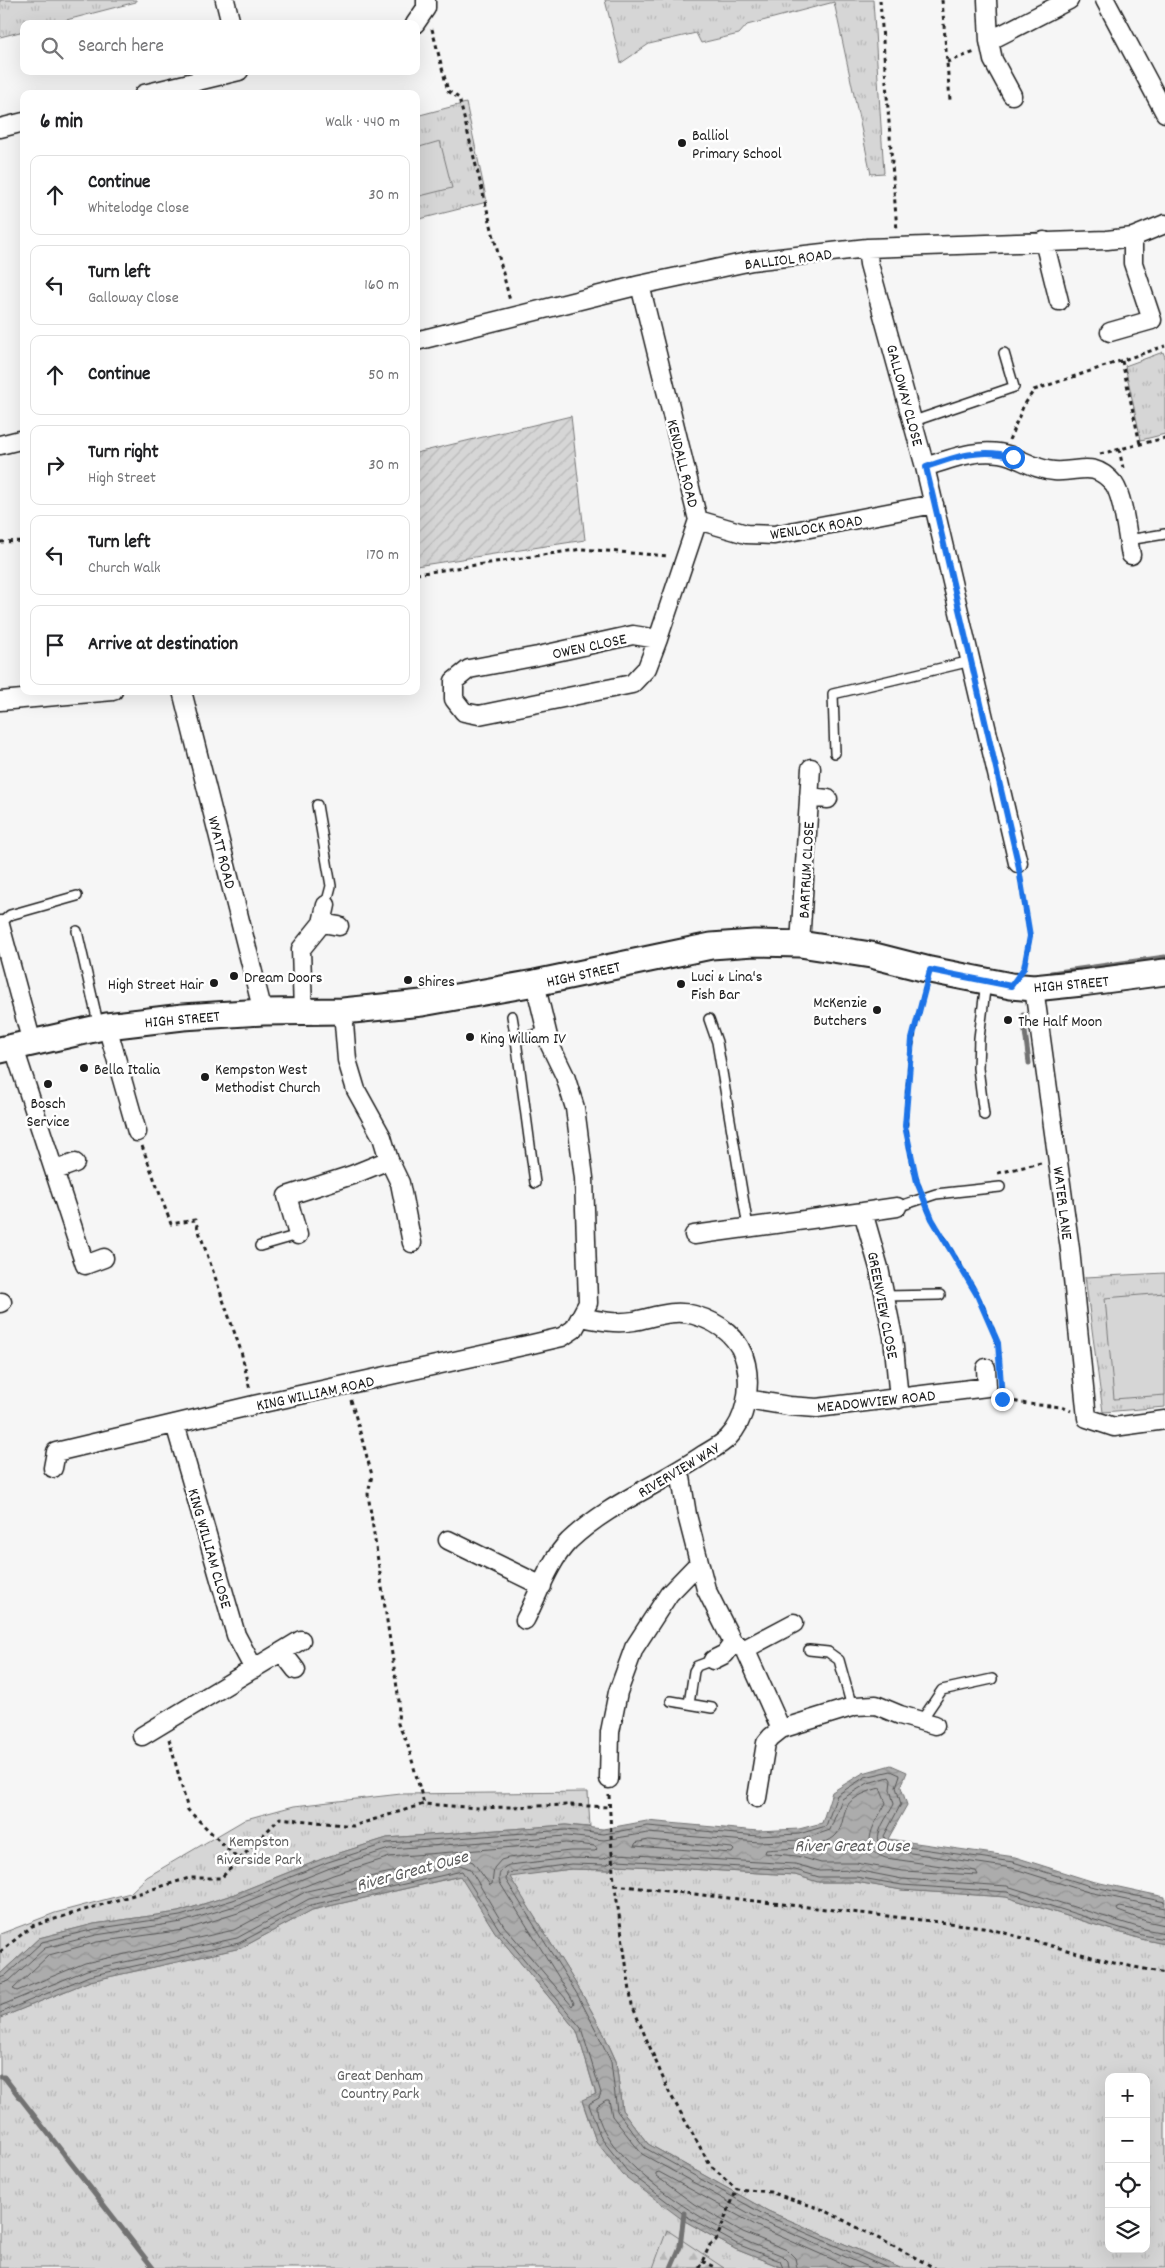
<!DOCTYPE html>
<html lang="en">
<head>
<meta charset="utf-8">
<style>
	:root { --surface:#fff; --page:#f6f6f6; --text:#202124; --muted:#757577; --line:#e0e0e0 }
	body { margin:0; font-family:Dekko,sans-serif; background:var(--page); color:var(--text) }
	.controls { position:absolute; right:15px; bottom:15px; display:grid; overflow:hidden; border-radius:10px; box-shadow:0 5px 20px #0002 }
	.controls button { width:45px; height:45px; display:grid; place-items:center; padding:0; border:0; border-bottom:1px solid var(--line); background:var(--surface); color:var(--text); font:25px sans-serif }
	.stop { position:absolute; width:15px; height:15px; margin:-11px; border:4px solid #1a73e8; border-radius:50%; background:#fff }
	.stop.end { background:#1a73e8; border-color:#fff; box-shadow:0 1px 5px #0008 }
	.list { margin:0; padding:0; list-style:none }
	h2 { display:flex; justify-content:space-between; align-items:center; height:65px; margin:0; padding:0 20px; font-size:21px }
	h2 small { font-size:16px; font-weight:400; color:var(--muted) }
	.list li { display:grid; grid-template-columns:32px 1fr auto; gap:15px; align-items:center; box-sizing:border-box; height:80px; margin:0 10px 10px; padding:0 10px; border:1px solid var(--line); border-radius:10px }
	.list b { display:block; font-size:19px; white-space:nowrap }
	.list p { margin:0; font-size:16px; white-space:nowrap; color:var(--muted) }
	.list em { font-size:16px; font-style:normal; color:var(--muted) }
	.icon { flex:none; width:28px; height:28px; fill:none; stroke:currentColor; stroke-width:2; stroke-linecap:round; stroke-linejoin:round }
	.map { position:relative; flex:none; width:1165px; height:2268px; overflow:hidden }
	.search { position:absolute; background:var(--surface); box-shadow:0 5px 20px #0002; left:20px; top:20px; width:400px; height:55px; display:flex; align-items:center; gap:12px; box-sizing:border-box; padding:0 18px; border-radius:10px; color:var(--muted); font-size:19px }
	.panel { position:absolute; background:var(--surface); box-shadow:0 5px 20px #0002; left:20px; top:90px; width:400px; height:605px; border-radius:10px }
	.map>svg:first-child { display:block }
</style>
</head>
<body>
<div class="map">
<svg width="1165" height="2268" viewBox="0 0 1165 2268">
	<defs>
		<pattern id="grass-tufts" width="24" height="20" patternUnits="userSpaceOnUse" patternTransform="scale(1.25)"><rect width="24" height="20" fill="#d6d6d6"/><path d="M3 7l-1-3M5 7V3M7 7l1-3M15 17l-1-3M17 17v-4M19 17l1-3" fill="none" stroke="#b7b7b7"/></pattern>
		<pattern id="forest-firs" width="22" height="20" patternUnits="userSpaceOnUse" patternTransform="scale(1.25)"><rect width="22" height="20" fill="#d6d6d6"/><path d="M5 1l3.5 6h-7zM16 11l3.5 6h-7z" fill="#b7b7b7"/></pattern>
		<pattern id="garden-furrows" width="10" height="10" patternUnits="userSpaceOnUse" patternTransform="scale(1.25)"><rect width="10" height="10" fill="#d6d6d6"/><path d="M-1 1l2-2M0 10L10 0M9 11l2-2" fill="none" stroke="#b7b7b7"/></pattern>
		<pattern id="water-waves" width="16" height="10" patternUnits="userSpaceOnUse" patternTransform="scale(1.25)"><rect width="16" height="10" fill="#acacac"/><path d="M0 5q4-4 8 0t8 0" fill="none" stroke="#939393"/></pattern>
	</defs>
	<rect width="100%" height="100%" fill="#f6f6f6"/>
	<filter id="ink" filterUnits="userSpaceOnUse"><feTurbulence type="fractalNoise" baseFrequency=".02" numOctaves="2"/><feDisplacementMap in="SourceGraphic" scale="10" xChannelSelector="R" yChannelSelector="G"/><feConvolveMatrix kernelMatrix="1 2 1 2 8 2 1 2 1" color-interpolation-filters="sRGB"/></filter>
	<g filter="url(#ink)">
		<path fill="url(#grass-tufts)" stroke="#797979" fill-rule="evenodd" d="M0,0H136V2L51,24H24V31L0,37Z
			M605,0H873L884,173L871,174L834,2L747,25L739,34L701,43L696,33L649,44L621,63Z
			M466,103L487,202L416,220V116Z
			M1163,352L1165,357V434L1141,440L1125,366Z
			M1165,1273V1407L1103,1412L1085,1277Z
			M588,1792L590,1827L566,1825L387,1838L327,1857L232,1895L178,1912L94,1924L39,1938L0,1974V1934L55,1913L130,1893L147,1877L246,1819L294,1806L401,1794Z
			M617,1865L795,1875L818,1882H856L902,1890L1006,1897L1141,1939L1165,1944V2268H900L768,2211L648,2144L622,2110L616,2061L602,2030L581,1992L509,1876L571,1869L610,1870L612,1866ZM1109,2077H1146V2249H1109Z
			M461,1876L495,1932L577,2031L596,2095L582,2101L596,2141L683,2220L735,2249L783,2268H0V2018L90,1981L241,1948L312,1910Z"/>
		<path fill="url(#forest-firs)" stroke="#797979" d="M667,2230L724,2268H653Z"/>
		<path fill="url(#garden-furrows)" stroke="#797979" d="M571,416L585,540L416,566V453Z"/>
		<path fill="#d6d6d6" stroke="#797979" d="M440,141L452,188L416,197V148Z
			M1165,1293V1395L1114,1399L1105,1298Z"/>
		<path fill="url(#water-waves)" stroke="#727272" d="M891,1765L907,1772L901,1787L907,1805L888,1839L1015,1857L1091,1881L1165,1897V1944L1141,1939L1006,1897L902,1890L856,1882H818L795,1875L617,1865L612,1866L610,1870L571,1869L510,1877L581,1992L602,2030L616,2061L622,2110L648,2144L768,2211L900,2268H783L735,2249L683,2220L623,2175L596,2141L582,2100L596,2094L577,2031L495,1932L460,1876L312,1910L241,1948L90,1981L0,2018V1974L39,1938L94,1924L178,1912L232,1895L327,1857L387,1838L566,1825L603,1829L647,1821L758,1831L799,1829L822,1823L832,1792L863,1773Z"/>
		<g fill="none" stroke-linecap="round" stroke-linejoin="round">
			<path stroke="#565656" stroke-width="1" d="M880,1788L886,1803C877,1820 855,1849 886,1858L976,1871L978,1875L903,1871L856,1863H821L797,1856L765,1853L766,1850C785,1848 818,1850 834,1837C843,1830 842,1816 847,1806C852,1797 871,1790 880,1788Z
				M649,1840L732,1848L734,1850L732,1853L634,1846L636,1843Z
				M566,1843L595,1846L597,1849L595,1851H570L508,1858L501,1860L494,1868L492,1884L490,1885L473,1862L458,1857L307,1891L234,1930L85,1963L17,1991L13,1989L49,1955L97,1942L184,1930L238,1913L333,1875L390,1857Z
				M1165,1916L1120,1907L1117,1909L1118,1911L1146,1921L1165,1925
				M0,1978L5,1976L42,1942L95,1929L180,1916L233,1900L328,1862L388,1843L566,1830L604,1834L648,1826L758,1836L799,1834L826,1826L837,1795L865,1777L891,1771L900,1775L896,1787L901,1804L884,1836L887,1844L1013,1862L1090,1886L1165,1902
				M0,1984L9,1981L45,1948L96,1935L182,1922L235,1906L330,1868L389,1849L566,1836L604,1840L648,1833L759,1842L801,1840L830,1830L842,1799L868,1783L889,1777L891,1780L890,1789L894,1804C888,1817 869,1838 884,1849L1012,1868L1088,1892L1165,1908
				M0,2006L87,1970L237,1938L309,1899L460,1865L470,1869L504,1926L572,2006L574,2003L571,1997L500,1883C497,1875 501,1868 509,1865L571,1858L603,1859L616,1854L795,1864L820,1871L856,1870L902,1879L1007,1886L1144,1929L1165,1933
				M0,2013L89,1976L239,1943L311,1905L462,1871L499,1929L581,2028L601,2093L599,2098L590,2103L589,2105L601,2138L627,2171L686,2216L737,2244L780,2261L783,2268
				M789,2268L788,2261L783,2256C769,2250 754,2245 741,2239C700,2220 597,2156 597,2106L606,2100H609L612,2116L642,2154L763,2221L871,2268
				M797,2268L795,2258L787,2250L743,2232L694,2204L656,2176V2173L659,2172L759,2227L852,2268
				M887,2268L765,2215L645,2148L617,2111L611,2062L597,2032L577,1994L506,1880L507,1873L571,1864L606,1865L617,1860L795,1870L819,1877H856L902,1885L1007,1892L1142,1935L1165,1939"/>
			<path stroke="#727272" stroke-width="5" d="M1051,973L1165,957
				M1023,1015L1029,1063
				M0,2077H4L153,2268
				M671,2268L680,2247L684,2213"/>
			<g stroke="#1c1c1c" stroke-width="12">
				<path id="lane" d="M914,421L1014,387L1004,353
					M1128,540L1165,534
					M835,753L833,694L971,661
					M317,805L331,886L326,905
					M0,924L10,915L77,896
					M77,931L99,1027
					M512,1016L516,1040
					M709,1019L717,1042L748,1227
					M984,1115L978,1068L979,1038L986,982
					M535,1183L516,1040L547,1031
					M897,1207L936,1194L1000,1187
					M260,1246L298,1235
					M884,1296L940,1295
					M809,1650L828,1652L839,1660L852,1707
					M671,1701L712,1708
					M689,1704L694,1671L697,1666L713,1660
					M921,1721L942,1690L992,1679"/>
			</g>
			<g stroke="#1c1c1c" stroke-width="21">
				<path id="street" d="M225,0L231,24
					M987,0L989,41L993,60L1012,95
					M1105,0L1165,113
					M415,24L426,8V0
					M989,41L1069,0
					M144,94L239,71
					M0,128L24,122
					M1044,241L1059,301
					M867,248L869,264L925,467L1018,863
					M640,285L698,520L658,639
					M1110,332L1152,320L1133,263V237
					M416,341L640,285L752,261L867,248L1107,240L1133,237L1165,224
					M0,445L24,439
					M925,467C952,458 983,446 1011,456C1026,462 1038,470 1054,471C1079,473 1093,459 1114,484C1124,498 1127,537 1131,555
					M698,520L746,534L774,535L934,504
					M633,635L658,639L647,668L632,684L479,715L464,712L454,699V681L469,669L538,656Z
					M182,691L263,1012
					M0,701L113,691
					M809,797L828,799
					M322,923L339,926
					M0,925L32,1043
					M800,944L811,768
					M1034,988L1070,1249L1087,1418L1114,1427L1165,1420
					M303,1012L301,949L322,923L326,905
					M107,1026L137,1132
					M14,1048L85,1265L104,1258
					M389,1160L400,1183L412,1243
					M56,1170L75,1163
					M897,1207L863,1212L879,1268L893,1337L899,1399
					M298,1235L287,1196L352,1175L389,1160L382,1137L356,1090L347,1060L343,1011
					M694,1235L863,1212
					M0,1303L2,1302
					M747,1399L789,1406L817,1408L987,1387L986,1368
					M175,1424L236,1635L254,1669
					M53,1468L56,1452L254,1405L532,1344L562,1337L574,1329L588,1303L584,1178L575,1108L565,1076L550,1045L535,983
					M680,1471L687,1515L706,1589L733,1643L745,1649L781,1729L855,1706L876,1705L900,1715L935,1725
					M448,1540L542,1586
					M525,1620C538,1595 549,1561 569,1541C608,1504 659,1485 703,1455C711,1450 721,1445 728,1438C746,1420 751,1388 746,1364C740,1337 719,1322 694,1315C674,1309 654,1317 634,1321C616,1324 600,1321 582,1317
					M745,1649L794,1623
					M282,1652L296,1670
					M713,1660L725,1654L733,1643
					M142,1736L301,1640
					M609,1779L610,1732L618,1692L634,1648L669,1594L698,1564
					M757,1798L766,1743L771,1737L781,1729"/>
			</g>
			<g stroke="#1c1c1c" stroke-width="29">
				<path id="secondary" d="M0,1050L107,1026L183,1017L263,1012L343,1011L422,1003L535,983L711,946L754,943L800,944L871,955L930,970L1011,986L1034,988L1082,983L1165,972"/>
			</g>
			<path stroke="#1c1c1c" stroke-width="3" stroke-dasharray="4 4" stroke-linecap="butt" d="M880,0L897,231
				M942,0L950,100
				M432,29L448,91L459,98L510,301
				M947,62L975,52
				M1122,361L1140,444
				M1009,440L1023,407L1034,390L1165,346
				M1119,449L1123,468
				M1100,454L1165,438
				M0,542L24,541
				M416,574L582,549L668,556
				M1020,878L1030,937L1024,967
				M142,1146L171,1224L195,1220L241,1351L250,1390
				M998,1173L1041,1163
				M920,1188C895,1125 909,1052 925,988
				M927,1208L932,1219C955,1258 996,1315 1000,1359
				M1002,1395L1003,1399L1027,1404L1062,1407L1071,1411
				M351,1400L372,1475L368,1494L399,1701L398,1724L407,1742L424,1804
				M169,1739L188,1810L239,1860
				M609,1795L613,1873L632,2005L668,2090L710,2165L737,2189L770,2192L824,2210L935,2268
				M615,1885L983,1927L1114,1963L1165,1973
				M0,1952L32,1926L189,1878H221L280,1818L353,1826L424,1804L479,1808L568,1805L609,1807
				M702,2261L716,2268
				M699,2268L710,2245L716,2240L737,2189"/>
			<use href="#lane" stroke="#fff" stroke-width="9"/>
			<use href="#street" stroke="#fff" stroke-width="18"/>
			<use href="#secondary" stroke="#fff" stroke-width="25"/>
		</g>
	</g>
	<g fill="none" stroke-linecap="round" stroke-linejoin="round" filter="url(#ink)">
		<path stroke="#1a73e8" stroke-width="6" d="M1002,1399L998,1343L977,1295L932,1219L917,1182L905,1126L912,1039L930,970L1011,986L1024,968L1030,936L1018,863L926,467C954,457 983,447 1013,457"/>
	</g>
	<g fill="#1c1c1c" stroke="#fff" stroke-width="2">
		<circle cx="682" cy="143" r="5"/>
		<circle cx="234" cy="976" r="5"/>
		<circle cx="408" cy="980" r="5"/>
		<circle cx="214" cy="983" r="5"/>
		<circle cx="681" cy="984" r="5"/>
		<circle cx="877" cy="1010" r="5"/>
		<circle cx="1008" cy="1020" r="5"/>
		<circle cx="470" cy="1037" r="5"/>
		<circle cx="84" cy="1068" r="5"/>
		<circle cx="205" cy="1077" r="5"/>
		<circle cx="48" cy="1084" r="5"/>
	</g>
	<g text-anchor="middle" stroke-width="5" stroke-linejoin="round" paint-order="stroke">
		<g font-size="16" fill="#1c1c1c" stroke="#fff" text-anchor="start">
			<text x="692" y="140">Balliol<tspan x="692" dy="18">Primary School</tspan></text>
			<text x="691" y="981">Luci &amp; Lina's<tspan x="691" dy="18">Fish Bar</tspan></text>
			<text x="244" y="982">Dream Doors</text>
			<text x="418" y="986">Shires</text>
			<text x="204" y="989" text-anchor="end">High Street Hair</text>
			<text x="867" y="1007" text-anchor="end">McKenzie<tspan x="867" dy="18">Butchers</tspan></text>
			<text x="1018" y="1026">The Half Moon</text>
			<text x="480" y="1043">King William IV</text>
			<text x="94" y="1074">Bella Italia</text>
			<text x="215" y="1074">Kempston West<tspan x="215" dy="18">Methodist Church</tspan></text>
			<text x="48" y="1108" text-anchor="middle">Bosch<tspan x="48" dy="18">Service</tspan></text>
		</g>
		<g font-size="16" fill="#1c1c1c" stroke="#fff">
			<text transform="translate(788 258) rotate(-7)" y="6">BALLIOL ROAD</text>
			<text transform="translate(906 395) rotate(75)" y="6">GALLOWAY CLOSE</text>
			<text transform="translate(684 463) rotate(76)" y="6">KENDALL ROAD</text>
			<text transform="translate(816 526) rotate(-9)" y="6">WENLOCK ROAD</text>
			<text transform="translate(589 645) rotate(-12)" y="6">OWEN CLOSE</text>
			<text transform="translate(223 852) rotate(76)" y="6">WYATT ROAD</text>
			<text transform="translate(805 870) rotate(-87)" y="6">BARTRUM CLOSE</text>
			<text transform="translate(583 973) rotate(-12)" y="6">HIGH STREET</text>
			<text transform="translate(1071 983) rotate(-5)" y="6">HIGH STREET</text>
			<text transform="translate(182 1018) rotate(-5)" y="6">HIGH STREET</text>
			<text transform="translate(1064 1203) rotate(83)" y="6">WATER LANE</text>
			<text transform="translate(884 1305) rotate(79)" y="6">GREENVIEW CLOSE</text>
			<text transform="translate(315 1392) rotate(-12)" y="6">KING WILLIAM ROAD</text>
			<text transform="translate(876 1400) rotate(-6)" y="6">MEADOWVIEW ROAD</text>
			<text transform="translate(678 1469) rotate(-31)" y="6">RIVERVIEW WAY</text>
			<text transform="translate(211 1548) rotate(74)" y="6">KING WILLIAM CLOSE</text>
		</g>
		<g font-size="16" fill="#5d5d5d" stroke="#fff">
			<text x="259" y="1846">Kempston<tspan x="259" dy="18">Riverside Park</tspan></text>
			<text x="380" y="2080">Great Denham<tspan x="380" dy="18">Country Park</tspan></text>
		</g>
		<g font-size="18" font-style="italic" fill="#5d5d5d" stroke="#fff">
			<text x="852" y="1851">River Great Ouse</text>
			<text transform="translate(412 1870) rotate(-15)" y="6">River Great Ouse</text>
		</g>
	</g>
</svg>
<div class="controls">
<button>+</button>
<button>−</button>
<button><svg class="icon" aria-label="locate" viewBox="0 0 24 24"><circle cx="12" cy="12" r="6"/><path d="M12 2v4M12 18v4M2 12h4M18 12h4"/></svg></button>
<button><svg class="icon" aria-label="layers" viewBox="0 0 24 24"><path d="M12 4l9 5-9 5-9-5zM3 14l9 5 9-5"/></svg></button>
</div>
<div class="stop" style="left:1013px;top:457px"></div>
<div class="stop end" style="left:1002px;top:1399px"></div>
<div class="search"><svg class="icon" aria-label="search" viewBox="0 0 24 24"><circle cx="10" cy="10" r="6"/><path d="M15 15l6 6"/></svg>Search here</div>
<section class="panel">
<h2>6 min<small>Walk · 440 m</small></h2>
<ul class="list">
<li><svg class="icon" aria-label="ahead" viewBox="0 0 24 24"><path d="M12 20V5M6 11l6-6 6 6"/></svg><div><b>Continue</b><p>Whitelodge Close</p></div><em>30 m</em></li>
<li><svg class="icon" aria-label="left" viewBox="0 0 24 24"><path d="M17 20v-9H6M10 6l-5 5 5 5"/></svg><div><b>Turn left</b><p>Galloway Close</p></div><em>160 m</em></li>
<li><svg class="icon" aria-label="ahead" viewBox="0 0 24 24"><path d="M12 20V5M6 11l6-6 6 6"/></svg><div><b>Continue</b></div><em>50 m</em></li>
<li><svg class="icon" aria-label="right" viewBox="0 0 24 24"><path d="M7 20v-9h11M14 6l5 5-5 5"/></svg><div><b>Turn right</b><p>High Street</p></div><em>30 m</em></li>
<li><svg class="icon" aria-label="left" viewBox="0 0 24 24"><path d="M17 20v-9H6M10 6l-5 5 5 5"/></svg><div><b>Turn left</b><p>Church Walk</p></div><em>170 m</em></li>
<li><svg class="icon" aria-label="arrive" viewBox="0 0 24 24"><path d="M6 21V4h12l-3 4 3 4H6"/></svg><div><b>Arrive at destination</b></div></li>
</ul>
</section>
</div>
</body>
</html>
